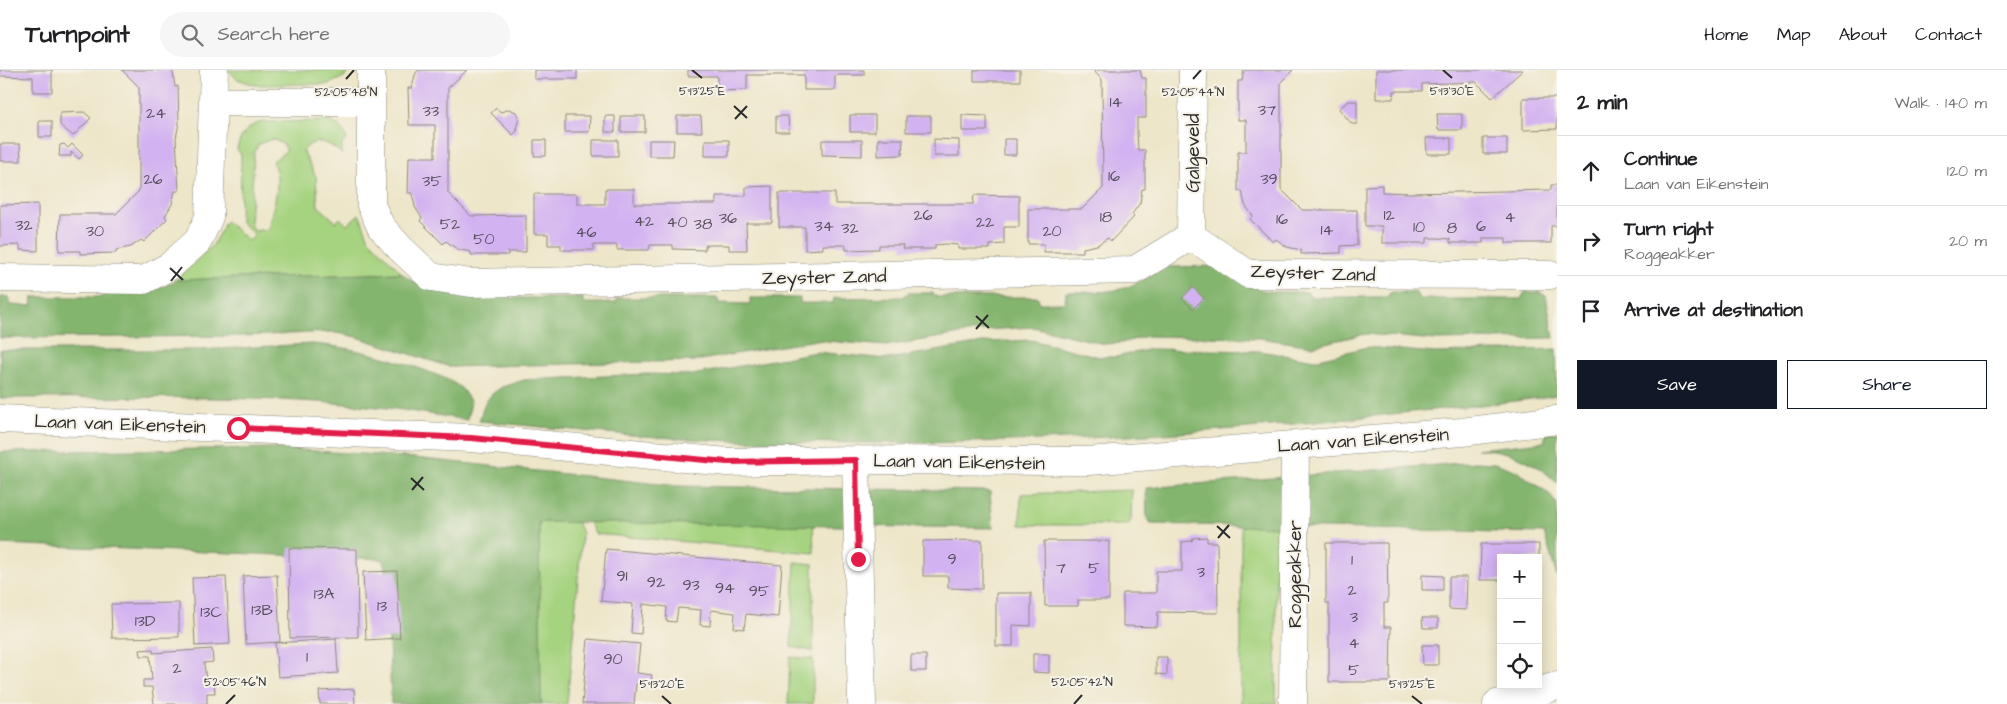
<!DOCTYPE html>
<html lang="en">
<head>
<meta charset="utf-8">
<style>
	:root { --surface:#fff; --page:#f6f6f6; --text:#202124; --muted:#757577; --line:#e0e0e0; --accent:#111827 }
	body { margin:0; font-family:"Architects Daughter",sans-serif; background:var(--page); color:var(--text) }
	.controls { position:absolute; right:15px; bottom:15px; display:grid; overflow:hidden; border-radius:0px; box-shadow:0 2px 12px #0003 }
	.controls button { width:45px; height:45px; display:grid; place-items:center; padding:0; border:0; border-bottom:1px solid var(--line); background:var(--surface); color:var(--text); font:25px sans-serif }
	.stop { position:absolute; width:15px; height:15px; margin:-11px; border:4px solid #e11d48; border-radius:50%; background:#fff }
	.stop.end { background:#e11d48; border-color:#fff; box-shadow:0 1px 5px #0008 }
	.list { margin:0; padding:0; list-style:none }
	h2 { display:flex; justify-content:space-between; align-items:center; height:65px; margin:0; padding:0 20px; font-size:21px }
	h2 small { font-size:16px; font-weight:400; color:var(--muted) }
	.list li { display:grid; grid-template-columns:32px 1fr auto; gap:15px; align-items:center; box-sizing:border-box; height:70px; padding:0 20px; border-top:1px solid var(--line) }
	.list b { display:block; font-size:19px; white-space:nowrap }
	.list p { margin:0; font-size:16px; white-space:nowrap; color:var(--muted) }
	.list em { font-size:16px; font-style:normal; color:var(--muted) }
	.actions { display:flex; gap:10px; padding:15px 20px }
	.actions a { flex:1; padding:11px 0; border:1px solid var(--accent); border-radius:0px; text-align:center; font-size:18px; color:var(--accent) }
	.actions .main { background:var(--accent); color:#fff }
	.icon { flex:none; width:28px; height:28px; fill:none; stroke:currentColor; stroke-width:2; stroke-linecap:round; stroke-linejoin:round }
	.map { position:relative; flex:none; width:1557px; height:634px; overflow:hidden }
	header { display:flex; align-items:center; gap:30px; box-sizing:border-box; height:70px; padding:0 25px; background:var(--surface); border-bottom:1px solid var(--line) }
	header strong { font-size:24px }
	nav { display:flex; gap:28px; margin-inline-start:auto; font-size:18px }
	.search { width:350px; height:45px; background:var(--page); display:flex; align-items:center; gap:12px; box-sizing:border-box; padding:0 18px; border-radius:28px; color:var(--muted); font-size:19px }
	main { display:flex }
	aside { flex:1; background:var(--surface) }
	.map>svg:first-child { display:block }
</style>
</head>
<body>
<header>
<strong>Turnpoint</strong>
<div class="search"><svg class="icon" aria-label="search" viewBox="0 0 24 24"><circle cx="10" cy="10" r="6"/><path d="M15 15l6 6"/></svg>Search here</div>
<nav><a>Home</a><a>Map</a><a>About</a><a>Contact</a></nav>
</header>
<main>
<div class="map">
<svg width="1557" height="634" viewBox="0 0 1557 634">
	<rect width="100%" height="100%" fill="#f7f3e8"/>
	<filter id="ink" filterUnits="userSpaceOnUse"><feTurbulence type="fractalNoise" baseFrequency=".02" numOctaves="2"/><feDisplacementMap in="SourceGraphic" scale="10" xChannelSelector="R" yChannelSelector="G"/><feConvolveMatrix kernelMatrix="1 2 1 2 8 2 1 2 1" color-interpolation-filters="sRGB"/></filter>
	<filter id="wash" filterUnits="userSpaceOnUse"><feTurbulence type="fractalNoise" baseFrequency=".0096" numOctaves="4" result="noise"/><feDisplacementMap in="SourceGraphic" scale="20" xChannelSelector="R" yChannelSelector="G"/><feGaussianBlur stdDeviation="1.12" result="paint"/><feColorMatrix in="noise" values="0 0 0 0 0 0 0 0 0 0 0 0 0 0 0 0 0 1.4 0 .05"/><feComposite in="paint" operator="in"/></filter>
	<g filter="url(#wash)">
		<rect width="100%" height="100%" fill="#ede6c9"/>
		<path fill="#a6d37f" stroke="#687f55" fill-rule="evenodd" d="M228,0H351L344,7L329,14L255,15L237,9Z
			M329,51C338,54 344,59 347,69L342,74V84C329,73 316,65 303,81L316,107L318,136L336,152L340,148L347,155L359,144L369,169L402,203L176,210L213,175L226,151L249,171L255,165L240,151L241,84L237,79C240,65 248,55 262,52ZM272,69L283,74L287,80L272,92C284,109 272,140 268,159L254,161L250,154L254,82L259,74Z
			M1132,420L1131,450L1128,455H1020L1021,424Z
			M539,452H577L582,463L567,634H541Z
			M589,452L813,455L814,483L595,464Z
			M1241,455H1276V634H1241Z
			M795,492L813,494V581L791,577Z
			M790,587L813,589V634H788Z"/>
		<path fill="#84b56e" stroke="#58704c" d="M1223,196C1257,225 1264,222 1307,222L1312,227H1387L1391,222H1415L1420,229H1521L1525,222H1539L1546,226L1554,268L1436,270L1365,264L1312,276L1260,268L1147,266L1121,273L1104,274L1033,257L985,260L886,276L816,270L695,291L450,297L357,267L331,262L245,266L0,268V227H9L10,235L32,236L33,227H101L107,222C131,222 155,224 176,210L402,203C433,230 466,223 504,223L508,228H583V233H616L617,228H718V233L750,234V228H800V233H833L834,228L903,227L908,223H933L937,227H1038L1039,233H1065L1066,222C1105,222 1129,225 1159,197Z
			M1031,270L1100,287H1116L1151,279L1259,281L1315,290L1367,277L1435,283L1556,279L1557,325C1497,335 1434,339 1374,346C1163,369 951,377 739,371C652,369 566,359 479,351L485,333L492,324L502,317L524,310L647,304L692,305L816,282L888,289L988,272Z
			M312,274C357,277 410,293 451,311L461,318L471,332L467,350C441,346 414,341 388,338C259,324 129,328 0,328V280H198Z
			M1557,362V413C1535,391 1508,379 1477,379L1544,372L1546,364Z
			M273,378L406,387L678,416L990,421L993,458L539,452L541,634H391L387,502L382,489L0,474V382Z
			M1475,392L1495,393L1517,401L1548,423L1557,434V507L1544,463L1151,454L1147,449L1146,418Z"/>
		<g id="blocks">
			<path fill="#d3b2f1" d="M0,0H52V22H33V7L0,6Z
				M122,0H171L173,3L175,17L178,16L179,53L176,68L179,121H175L172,134L165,146L167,149L144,172L141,170L131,177L116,180V183L80,184V181H59L60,144H116L139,121V17Z
				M418,0H467L448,18V123L471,146L526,145V182H508V185H471V182L457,179L446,171L443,174L420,151L422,148L415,137L412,123H408L409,87H435V55H409L408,18H412L415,5Z
				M534,0H577V9H534Z
				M688,0H864V5H835V20H804V5H747V20L717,21V6H688Z
				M974,0H1020V11H974Z
				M1093,0H1140L1142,8H1146V48H1137V64L1138,80H1145V119H1142L1140,133L1132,144L1134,147L1111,171L1108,168L1097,175L1083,178V182H1044V174H1028V139H1082L1103,118L1102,10Z
				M1244,0H1293L1281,12V119L1302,140H1357V175L1341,176V183L1301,184V180L1287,177L1276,169L1273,172L1250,149L1253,146L1245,135L1242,121H1238V82H1246V50H1238V11H1242Z
				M1376,0H1523L1492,28L1476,12L1422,14V21H1394L1393,29H1376Z
				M1523,28H1557V59L1523,60Z
				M1348,31H1357V54H1352L1339,39Z
				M496,38L501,42L509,39L516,42L519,49L516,58L518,60L513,65L491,43Z
				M84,42L91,48L73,66L60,55V43Z
				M1437,44H1462V60H1438Z
				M850,45H875V62H850Z
				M962,45L987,46V61H962Z
				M565,46H590L589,62H565Z
				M605,46H615V62H605Z
				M621,46H645V62H621Z
				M677,46H701L702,62H677Z
				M776,46H788L789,62H776Z
				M906,46H931V62H906Z
				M39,51H52V67H39Z
				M1426,68H1451V84H1427Z
				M1483,68H1507V84H1483Z
				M878,69H903L902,85L878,86Z
				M934,69L959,70V86H934Z
				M1004,69H1016V85H1004Z
				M534,70H546V86H534Z
				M593,70H618V86H593Z
				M649,70H674L673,86H649Z
				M705,70H729V86H705Z
				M822,70H862V86L822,85Z
				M0,74H20L21,91H0Z
				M64,74L68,78L72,74L83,85L79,89L71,82V86H59L60,75Z
				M1382,115V122L1411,123L1551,120V115H1557V156H1551V173H1506V168H1483V173H1450V169L1439,168H1427V173H1382V156H1365V116Z
				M772,116V153H746L747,180H729V175H705V180L673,179V175H650L649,180H617V175H593L594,180H561V175H548V164H534V124H577V134H605V119H634V134H716V126H746V117Z
				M779,123H835V134H973L974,125L1019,126V157H1004V174L990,175V179H958V175L946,174L935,175V179H902L903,175H879V179L846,180V175H823V179L805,180V157H779Z
				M38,134V181L20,180V175L0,176V135Z
				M1193,217L1204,228L1193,239L1182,228Z
				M1207,467V472H1217L1218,543L1158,542L1157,557L1123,556V523H1156V501H1182V472L1192,471L1193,468Z
				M982,470V519L948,518V506H923V471Z
				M1044,471H1109V530H1078V536H1045Z
				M1326,473H1387L1388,533H1384V557H1391L1390,612H1329V533H1326Z
				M1481,474H1539V488H1501V510H1480Z
				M289,478L357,479L358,567L290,568Z
				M606,479L782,495L778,547L746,544L744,559L734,558L735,543L711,540L710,556L700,555L701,540L678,538L676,552L666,551L667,537L643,534L641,564L631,563L633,534L601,531Z
				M397,501L400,568L366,570L363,502Z
				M277,505L280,572L246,574L243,506Z
				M1422,505L1443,506V520H1422Z
				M226,507L230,574L195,576L192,508Z
				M1449,507H1467L1466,540L1449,539Z
				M996,523H1031V556L1013,555V576H996Z
				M179,533V567L112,568L111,534Z
				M1422,548H1438V558H1423Z
				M336,569L338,603L278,607L275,573Z
				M588,569L640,574L637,603L652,605L651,615L636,614L634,634H582Z
				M1422,575H1438V595H1423Z
				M153,579V583L212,579L213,592L204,593L206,610H214L215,623H207V634H154L152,617H143V610H152L150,586H141L140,580Z
				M1033,584H1049V603L1033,602Z
				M911,585H926V601H911Z
				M1156,587H1167V605L1156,604Z
				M354,619L355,634H320L319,621Z"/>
		</g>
	</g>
	<g filter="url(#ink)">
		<use href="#blocks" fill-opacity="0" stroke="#8c887a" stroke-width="1"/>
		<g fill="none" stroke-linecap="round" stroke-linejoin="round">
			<g stroke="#8c887a" stroke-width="29">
				<path id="minor" d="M371,0V135L381,157L400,178L431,207L471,213L1135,200L1191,166L1248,204L1550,205
					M214,32H370
					M1191,166L1193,0
					M0,208L144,210L170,196L198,171L209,147L214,0
					M0,349L471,368L727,392L856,390L1088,391L1462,362L1557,350
					M856,390L862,634
					M1293,634L1295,374
					M1497,634L1557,616"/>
			</g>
			<use href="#minor" stroke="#fff" stroke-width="28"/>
		</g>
	</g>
	<g fill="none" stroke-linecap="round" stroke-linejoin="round" filter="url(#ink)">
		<path stroke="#e11d48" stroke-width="6" d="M238,358L471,368L727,392L856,390L858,489"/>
	</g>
	<path fill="none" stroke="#2b2b2b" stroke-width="2" d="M692,0L702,8M1443,0L1452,8M346,9L354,0M1193,9L1201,0M734,36L747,48M735,49L747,36M170,198L183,210M171,211L182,197M976,246L989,258M976,259L988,245M411,408L424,420M412,420L423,407M1217,456L1230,468M1218,468L1229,455M662,626L671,634M1412,626L1422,634M226,634L235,625M1074,634L1082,625"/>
	<g text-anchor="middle" stroke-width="4" stroke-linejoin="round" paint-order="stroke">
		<g font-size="16" fill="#554d5c">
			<text x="1116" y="37">14</text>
			<text x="1267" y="45">37</text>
			<text x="431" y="46">33</text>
			<text x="156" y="48">24</text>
			<text x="1114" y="111">16</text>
			<text x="153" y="114">26</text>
			<text x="1269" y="114">39</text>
			<text x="432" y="116">35</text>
			<text x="923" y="150">26</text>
			<text x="1389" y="150">12</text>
			<text x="1106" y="152">18</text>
			<text x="1510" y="152">4</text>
			<text x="728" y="153">36</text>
			<text x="1282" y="154">16</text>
			<text x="644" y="156">42</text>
			<text x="677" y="157">40</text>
			<text x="985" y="157">22</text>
			<text x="450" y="159">52</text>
			<text x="703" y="159">38</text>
			<text x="24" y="160">32</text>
			<text x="824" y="161">34</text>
			<text x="1481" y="161">6</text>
			<text x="1419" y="162">10</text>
			<text x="850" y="163">32</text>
			<text x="1452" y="163">8</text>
			<text x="1327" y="165">14</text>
			<text x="95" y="166">30</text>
			<text x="1052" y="166">20</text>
			<text x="586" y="167">46</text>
			<text x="484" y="174">50</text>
			<text x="952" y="494">9</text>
			<text x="1352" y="495">1</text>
			<text x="1061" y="503">7</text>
			<text x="1094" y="503">5</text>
			<text x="1201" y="507">3</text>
			<text x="622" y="511">91</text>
			<text x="656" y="517">92</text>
			<text x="691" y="520">93</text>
			<text x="725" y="523">94</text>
			<text x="1352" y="525">2</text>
			<text x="759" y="526">95</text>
			<text x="324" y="529">13A</text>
			<text x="382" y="541">13</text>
			<text x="262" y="545">13B</text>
			<text x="211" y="547">13C</text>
			<text x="1354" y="552">3</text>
			<text x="145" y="556">13D</text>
			<text x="1354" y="578">4</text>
			<text x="307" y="592">1</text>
			<text x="613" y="594">90</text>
			<text x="177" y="603">2</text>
			<text x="1354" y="605">5</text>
		</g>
		<g font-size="19" fill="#2b2b2b" stroke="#f7f3e8">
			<text transform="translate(1192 83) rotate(-90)" y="7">Galgeveld</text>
			<text transform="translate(1313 202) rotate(2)" y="7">Zeyster Zand</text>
			<text transform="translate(824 206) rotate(-1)" y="7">Zeyster Zand</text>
			<text transform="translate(120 353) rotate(2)" y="7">Laan van Eikenstein</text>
			<text transform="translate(1363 369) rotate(-4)" y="7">Laan van Eikenstein</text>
			<text transform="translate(959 391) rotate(1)" y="7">Laan van Eikenstein</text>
			<text transform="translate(1294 504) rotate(-90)" y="7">Roggeakker</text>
		</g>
	</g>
	<g font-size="12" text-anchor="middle" fill="#2b2b2b" stroke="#f7f3e8" stroke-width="4" stroke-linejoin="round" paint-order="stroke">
		<text x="702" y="25">5°13'25"E</text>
		<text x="1452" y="25">5°13'30"E</text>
		<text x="346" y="26">52°05'48"N</text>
		<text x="1193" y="26">52°05'44"N</text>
		<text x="235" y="616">52°05'46"N</text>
		<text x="1082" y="616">52°05'42"N</text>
		<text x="662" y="618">5°13'20"E</text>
		<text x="1412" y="618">5°13'25"E</text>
	</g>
</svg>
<div class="controls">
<button>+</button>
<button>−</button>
<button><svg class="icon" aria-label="locate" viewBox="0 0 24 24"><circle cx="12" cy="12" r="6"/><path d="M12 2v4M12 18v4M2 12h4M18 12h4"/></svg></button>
</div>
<div class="stop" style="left:238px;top:358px"></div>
<div class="stop end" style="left:858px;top:489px"></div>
</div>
<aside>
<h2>2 min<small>Walk · 140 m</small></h2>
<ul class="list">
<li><svg class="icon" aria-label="ahead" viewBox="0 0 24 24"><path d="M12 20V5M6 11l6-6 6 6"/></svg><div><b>Continue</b><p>Laan van Eikenstein</p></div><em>120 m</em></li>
<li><svg class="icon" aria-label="right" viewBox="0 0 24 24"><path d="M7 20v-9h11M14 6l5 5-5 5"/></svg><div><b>Turn right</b><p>Roggeakker</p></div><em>20 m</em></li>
<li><svg class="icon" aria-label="arrive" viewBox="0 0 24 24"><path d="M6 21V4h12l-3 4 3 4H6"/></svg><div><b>Arrive at destination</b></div></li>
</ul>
<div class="actions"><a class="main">Save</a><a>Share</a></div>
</aside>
</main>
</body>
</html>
